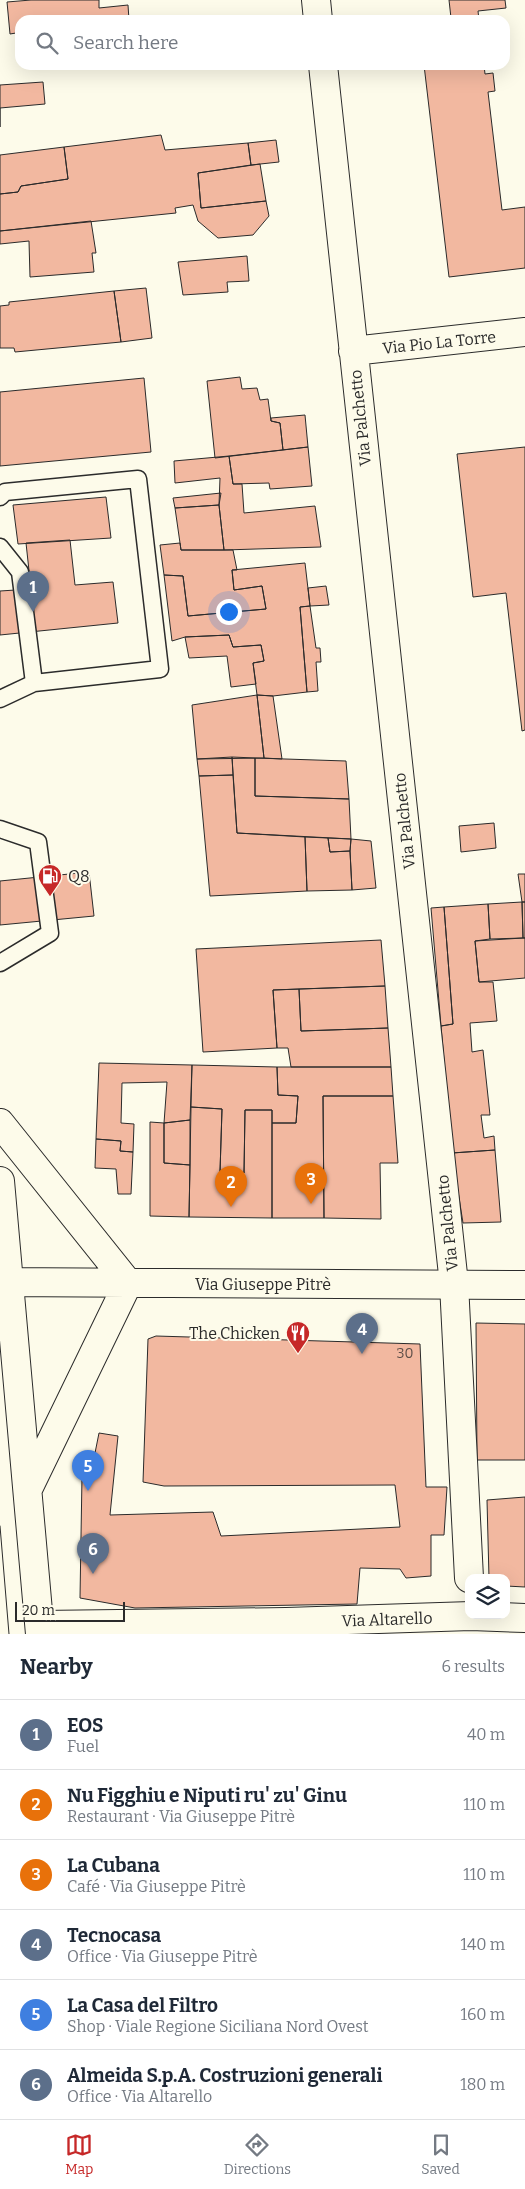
<!DOCTYPE html>
<html lang="en">
<head>
<meta charset="utf-8">
<style>
	:root { --surface:#fff; --page:#f2f2f3; --text:#1f2937; --muted:#747a83; --line:#e0e1e3; --accent:#c62828 }
	body { margin:0; font-family:Bitter,serif; background:var(--page); color:var(--text) }
	.controls { position:absolute; right:15px; bottom:15px; display:grid; overflow:hidden; border-radius:10px; box-shadow:0 5px 20px #0002 }
	.controls button { width:45px; height:45px; display:grid; place-items:center; padding:0; border:0; border-bottom:1px solid var(--line); background:var(--surface); color:var(--text); font:25px sans-serif }
	.scale { position:absolute; left:15px; bottom:12px; width:110px; box-sizing:border-box; padding-left:5px; border:2px solid #2b2b2b; border-top:0; font-size:14px; line-height:18px; white-space:nowrap; color:#2b2b2b; -webkit-text-stroke:4px #fdfbea; paint-order:stroke }
	.you { position:absolute; left:228px; top:611px; width:18px; height:18px; margin:-12px; border:4px solid #fff; border-radius:50%; background:#1a73e8; box-shadow:0 0 0 8px #1a73e833 }
	.badge { display:grid; place-items:center; width:32px; height:32px; border-radius:50%; background:var(--accent); color:#fff; font-size:16px; font-weight:700 }
	.pin { position:absolute; translate:-50% -41px; filter:drop-shadow(0 1px 2px #0008) }
	.pin::after { content:''; position:absolute; top:26px; width:18px; height:15px; background:inherit; clip-path:polygon(0 0,100% 0,50% 100%) }
	.list { margin:0; padding:0; list-style:none }
	h2 { display:flex; justify-content:space-between; align-items:center; height:65px; margin:0; padding:0 20px; font-size:21px }
	h2 small { font-size:16px; font-weight:400; color:var(--muted) }
	.list li { display:grid; grid-template-columns:32px 1fr auto; gap:15px; align-items:center; box-sizing:border-box; height:70px; padding:0 20px; border-top:1px solid var(--line) }
	.list b { display:block; font-size:19px; white-space:nowrap }
	.list p { margin:0; font-size:16px; white-space:nowrap; color:var(--muted) }
	.list em { font-size:16px; font-style:normal; color:var(--muted) }
	.icon { flex:none; width:28px; height:28px; fill:none; stroke:currentColor; stroke-width:2; stroke-linecap:round; stroke-linejoin:round }
	.map { position:relative; flex:none; width:525px; height:1634px; overflow:hidden }
	.search { position:absolute; background:var(--surface); box-shadow:0 5px 20px #0002; left:15px; right:15px; top:15px; height:55px; display:flex; align-items:center; gap:12px; box-sizing:border-box; padding:0 18px; border-radius:15px; color:var(--muted); font-size:19px }
	.sheet { height:485px; background:var(--surface) }
	nav { display:flex; justify-content:space-around; align-items:center; box-sizing:border-box; height:70px; border-top:1px solid var(--line); background:var(--surface); font-size:14px; color:var(--muted) }
	nav a { display:grid; justify-items:center; gap:2px }
	nav .on { color:var(--accent) }
	.map>svg:first-child { display:block }
</style>
</head>
<body>
<div class="map">
<svg width="525" height="1634" viewBox="0 0 525 1634">
	<rect width="100%" height="100%" fill="#fdfbea"/>
	<path fill="#f2b8a0" stroke="#2b2b2b" d="M31,0H99V8L128,5L129,20H20V54H18L16,33L10,34L7,2Z
		M449,0H505L506,8L478,11L479,20H433L451,18Z
		M424,65H484L485,74L493,73L495,91L488,92L502,210L525,207V268L449,277Z
		M43,82L45,104L0,108V127V85Z
		M161,135L165,150L248,143L251,165L198,173L201,208L266,201L269,216L253,235L218,238L198,221L193,205L175,208L176,213L0,231V194L18,192L21,186L68,179L64,147Z
		M276,140L279,162L251,165L248,143Z
		M64,147L68,179L21,186L18,192L0,194V155Z
		M260,164L266,201L201,208L198,173Z
		M91,221L96,253H92L94,272L30,277L29,241L0,244V231Z
		M247,256L249,281L227,282L228,292L183,295L178,262Z
		M146,288L152,338L121,342L114,291Z
		M114,291L121,342L15,352L14,348H0V306L9,305V302Z
		M240,377L242,389L257,388L260,400L268,399L271,421L280,423L283,450L215,458L207,381Z
		M144,378L151,452L0,466V392Z
		M305,415L308,447L283,450L280,423L271,421V418Z
		M308,447L312,486L270,489L269,483L233,484L229,456Z
		M525,447V730L522,731L506,593L473,597L457,454Z
		M229,456L233,484H242L244,513L315,506L321,547L224,550L219,505L220,478L175,483L174,461Z
		M221,493L219,505L175,508L173,498Z
		M106,497L111,538L18,544L13,505Z
		M219,505L224,550H181L175,508Z
		M70,540L75,585L113,582L118,623L0,635V591L31,589L26,543Z
		M180,543L181,550H233L237,570H232L234,590L262,586L266,609L188,616L183,576L164,575L160,545Z
		M305,563L310,606L300,607L307,692L273,696L257,695L253,663L264,661L261,645L233,647L229,635L185,637L172,641L164,575L183,576L188,616L266,609L262,586L234,590L232,570Z
		M326,586L329,605L310,606L308,588Z
		M310,606L316,648H320L321,662H316L318,691L307,692L300,607Z
		M229,635L233,647L261,645L264,661L253,663L256,684L231,687L227,656L189,658L185,637Z
		M257,695L273,696L282,759L264,758Z
		M257,695L264,758L197,759L192,705Z
		M232,757L233,775L199,776L197,759Z
		M232,757L255,758V796L349,799L351,839L237,833Z
		M255,758L346,761L349,799L255,796Z
		M233,775L237,833L305,837L307,891L210,896L199,776Z
		M494,823L496,848L461,852L459,826Z
		M305,837L328,838L330,852L350,851L352,890L307,891Z
		M328,838L351,839L350,851L330,852Z
		M351,839L371,841L376,888L352,890L350,851Z
		M89,872L94,916L0,925V881Z
		M518,874H525V902H522Z
		M522,902L523,938L490,939L488,904Z
		M522,902H525V938H523Z
		M488,904L490,939L475,941L479,982H493L497,1021L470,1023L472,1052L483,1050L490,1115H481L484,1138L494,1136L495,1150L452,1153L441,1026L453,1024L444,907Z
		M444,907L453,1024L441,1026L431,908Z
		M523,938H525V978L479,982L475,941Z
		M381,940L385,986L273,990L277,1048L203,1052L196,949Z
		M385,986L388,1028L301,1031L299,989Z
		M299,989L301,1031L388,1028L391,1067H291L288,1048H277L273,990Z
		M99,1063L192,1065L190,1120L164,1123L167,1082L122,1083L121,1123L134,1124L133,1152L120,1151L121,1141L96,1139Z
		M192,1065L277,1067L278,1095L298,1096L296,1123H272V1110H245L244,1173L220,1172L222,1109L191,1107Z
		M277,1067H391L393,1096H323L324,1218H272V1123H296L298,1096L278,1095Z
		M323,1096H393L398,1163H380L381,1219L324,1218Z
		M191,1107L222,1109L220,1172L244,1173L245,1110H272V1218L189,1217Z
		M190,1120V1165L164,1163V1123Z
		M150,1122L164,1123V1163L190,1165L189,1217L150,1216Z
		M96,1139L121,1141L120,1151L133,1152L131,1194H118L116,1169L95,1168Z
		M495,1150L501,1222L463,1223L452,1153Z
		M476,1323L525,1324V1460H477Z
		M156,1336L420,1344L426,1487H447L444,1535H431V1576L406,1578L400,1569L360,1568L357,1604L135,1608L80,1598L82,1476L91,1473L99,1433L118,1436L110,1515L213,1512L221,1536L400,1527L395,1485L164,1486L143,1482L148,1339Z
		M525,1497V1587L506,1586V1578H489L487,1500Z"/>
	<g fill="none" stroke-linecap="round" stroke-linejoin="round">
		<g stroke="#2b2b2b" stroke-width="19">
			<path id="lane" d="M0,497L5,492L138,479L160,669L34,683
				M0,547L20,572L34,683L0,699
				M0,829L38,842L50,933L0,963"/>
		</g>
		<g stroke="#2b2b2b" stroke-width="30">
			<path id="street" d="M316,0L318,20
				M323,65L454,1284L469,1578
				M353,351L525,332
				M40,1625L286,1622L471,1616L525,1618"/>
		</g>
		<g stroke="#2b2b2b" stroke-width="30">
			<path id="secondary" d="M0,1123L128,1283
				M0,1181L40,1634
				M0,1282L525,1285
				M29,1487L128,1283"/>
		</g>
		<use href="#lane" stroke="#fdfbea" stroke-width="16"/>
		<use href="#street" stroke="#fdfbea" stroke-width="28"/>
		<use href="#secondary" stroke="#fdfbea" stroke-width="28"/>
		<path stroke="#2b2b2b" stroke-width="1" d="M0,1526L9,1634"/>
	</g>
	<defs>
		<g id="fuel-pin" transform="scale(1.25)"><path d="M0 17L-7.5 6A9.5 9.5 0 1 1 7.5 6Z" fill="#c62828" stroke="#fdfbea"/><path d="M-5.5-6h7V0h2V4h1.3V-2.5L3-4.5l.8-.8L6-3V5H2.5V1h-1V6h-7ZM-4.2-4.7v3.2H.2V-4.7Z" fill="#fff"/></g>
		<g id="restaurant-pin" transform="scale(1.25)"><path d="M0 17L-7.5 6A9.5 9.5 0 1 1 7.5 6Z" fill="#c62828" stroke="#fdfbea"/><path d="M-5-6h1v4h1v-4h1v4h1v-4h1v5L-1.5 .5V6h-2V.5L-5-1ZM5-6V6H3V1.5H1.5Q1.5-4 5-6Z" fill="#fff"/></g>
	</defs>
	<g fill-rule="evenodd">
		<use href="#fuel-pin" x="50" y="876"/>
		<use href="#restaurant-pin" x="298" y="1333"/>
	</g>
	<g text-anchor="middle" stroke-width="4" stroke-linejoin="round" paint-order="stroke">
		<g font-size="14" fill="#5d4e48">
			<text x="405" y="1358">30</text>
		</g>
		<g font-size="16" fill="#2b2b2b" stroke="#fdfbea">
			<text transform="translate(439 342) rotate(-6)" y="6">Via Pio La Torre</text>
			<text transform="translate(360 418) rotate(-96)" y="6">Via Palchetto</text>
			<text transform="translate(404 821) rotate(-96)" y="6">Via Palchetto</text>
			<text transform="translate(447 1223) rotate(-96)" y="6">Via Palchetto</text>
			<text x="263" y="1290">Via Giuseppe Pitrè</text>
			<text transform="translate(387 1619) rotate(-2)" y="6">Via Altarello</text>
		</g>
		<g font-size="16" fill="#2b2b2b" stroke="#fdfbea" text-anchor="start">
			<text x="68" y="882">Q8</text>
			<text x="280" y="1339" text-anchor="end">The Chicken</text>
		</g>
	</g>
</svg>
<div class="controls">
<button><svg class="icon" aria-label="layers" viewBox="0 0 24 24"><path d="M12 4l9 5-9 5-9-5zM3 14l9 5 9-5"/></svg></button>
</div>
<div class="scale">20 m</div>
<div class="you"></div>
<div class="pin badge" style="left:33px;top:612px;background:#5c6f8a">1</div>
<div class="pin badge" style="left:231px;top:1207px;background:#e8710a">2</div>
<div class="pin badge" style="left:311px;top:1204px;background:#e8710a">3</div>
<div class="pin badge" style="left:362px;top:1354px;background:#5c6f8a">4</div>
<div class="pin badge" style="left:88px;top:1491px;background:#3f7fe0">5</div>
<div class="pin badge" style="left:93px;top:1574px;background:#5c6f8a">6</div>
<div class="search"><svg class="icon" aria-label="search" viewBox="0 0 24 24"><circle cx="10" cy="10" r="6"/><path d="M15 15l6 6"/></svg>Search here</div>
</div>
<section class="sheet">
<h2>Nearby<small>6 results</small></h2>
<ul class="list">
<li><span class="badge" style="background:#5c6f8a">1</span><div><b>EOS</b><p>Fuel</p></div><em>40 m</em></li>
<li><span class="badge" style="background:#e8710a">2</span><div><b>Nu Figghiu e Niputi ru' zu' Ginu</b><p>Restaurant · Via Giuseppe Pitrè</p></div><em>110 m</em></li>
<li><span class="badge" style="background:#e8710a">3</span><div><b>La Cubana</b><p>Café · Via Giuseppe Pitrè</p></div><em>110 m</em></li>
<li><span class="badge" style="background:#5c6f8a">4</span><div><b>Tecnocasa</b><p>Office · Via Giuseppe Pitrè</p></div><em>140 m</em></li>
<li><span class="badge" style="background:#3f7fe0">5</span><div><b>La Casa del Filtro</b><p>Shop · Viale Regione Siciliana Nord Ovest</p></div><em>160 m</em></li>
<li><span class="badge" style="background:#5c6f8a">6</span><div><b>Almeida S.p.A. Costruzioni generali</b><p>Office · Via Altarello</p></div><em>180 m</em></li>
</ul>
</section>
<nav>
<a class="on"><svg class="icon" aria-label="map" viewBox="0 0 24 24"><path d="M3 6l6-2 6 2 6-2v14l-6 2-6-2-6 2zM9 4v14M15 6v14"/></svg>Map</a>
<a><svg class="icon" aria-label="directions" viewBox="0 0 24 24"><path d="M12 3l9 9-9 9-9-9zM9 14v-3h6M13 9l2 2-2 2"/></svg>Directions</a>
<a><svg class="icon" aria-label="saved" viewBox="0 0 24 24"><path d="M7 4h10v16l-5-4-5 4z"/></svg>Saved</a>
</nav>
</body>
</html>
